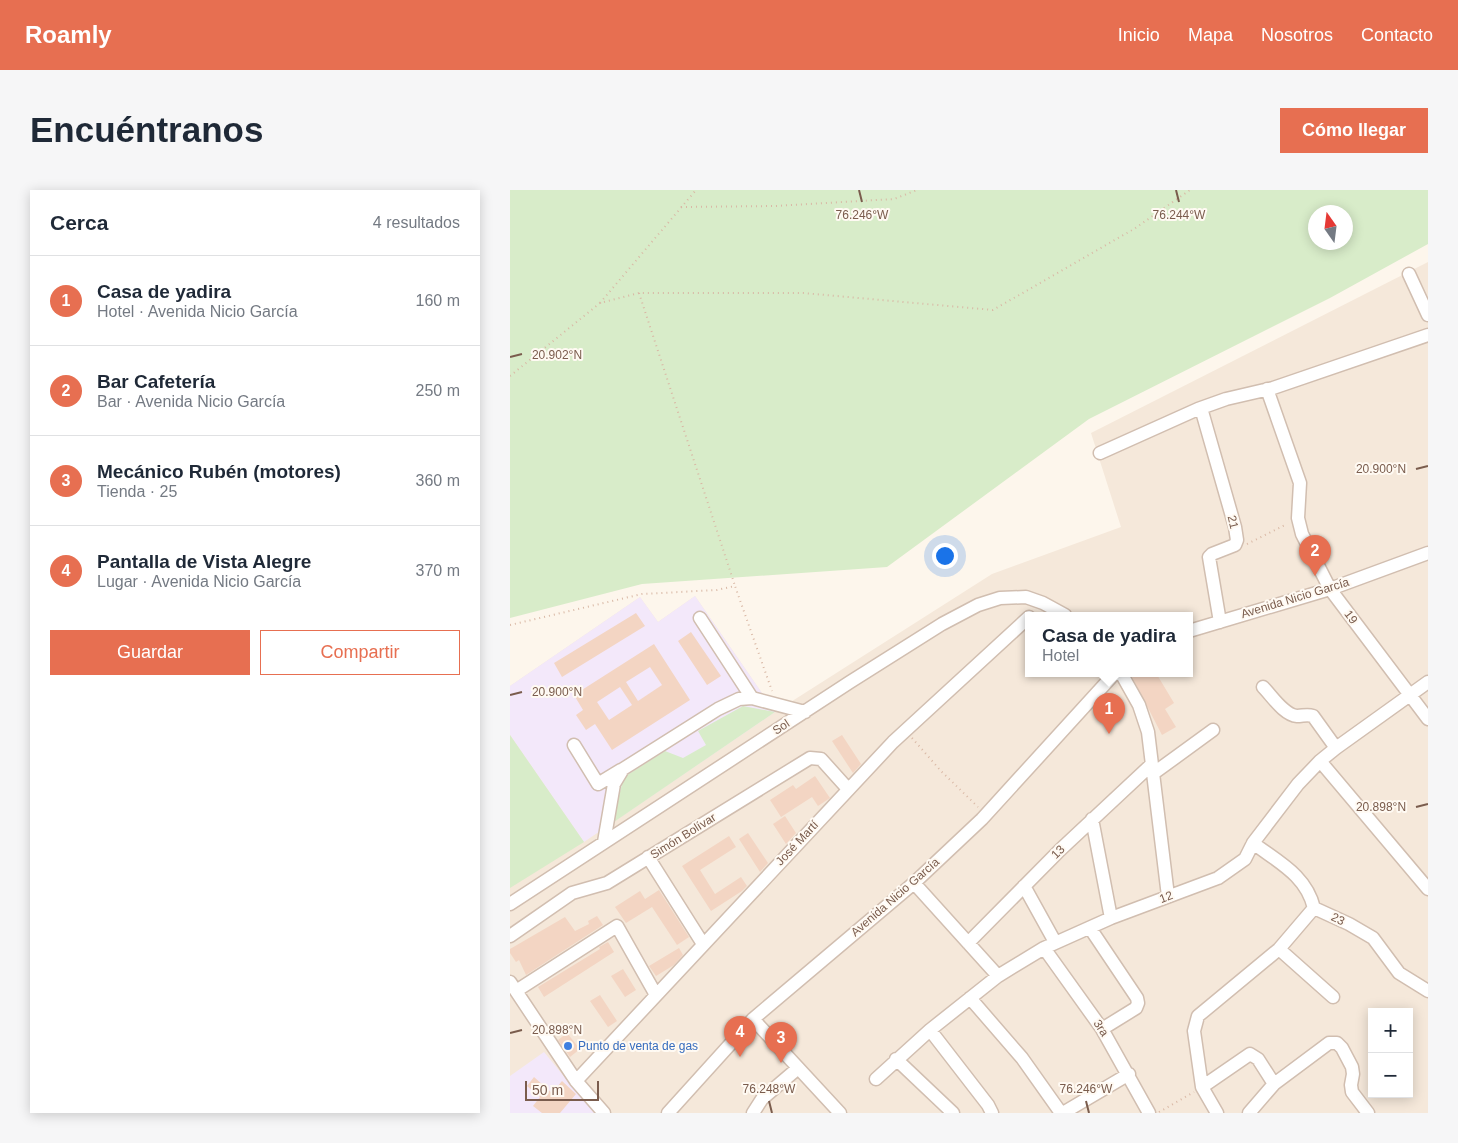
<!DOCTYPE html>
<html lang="es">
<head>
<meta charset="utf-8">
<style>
	:root { --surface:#fff; --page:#f6f6f7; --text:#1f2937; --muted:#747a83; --line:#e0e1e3; --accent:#e76f51 }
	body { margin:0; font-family:Helvetica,sans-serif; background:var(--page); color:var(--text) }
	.controls { position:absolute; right:15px; bottom:15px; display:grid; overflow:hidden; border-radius:0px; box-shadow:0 2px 12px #0003 }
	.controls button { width:45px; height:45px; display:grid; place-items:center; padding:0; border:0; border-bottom:1px solid var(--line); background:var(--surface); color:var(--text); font:25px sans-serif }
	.compass { position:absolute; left:798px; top:15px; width:45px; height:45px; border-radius:50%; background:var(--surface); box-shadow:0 2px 12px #0003; rotate:346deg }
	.scale { position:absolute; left:15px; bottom:12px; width:74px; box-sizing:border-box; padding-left:5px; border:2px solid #7a5c4d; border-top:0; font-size:14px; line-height:18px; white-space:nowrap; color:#7a5c4d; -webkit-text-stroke:4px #fffaf3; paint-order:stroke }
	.you { position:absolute; left:434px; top:365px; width:18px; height:18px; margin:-12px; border:4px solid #fff; border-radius:50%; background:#1a73e8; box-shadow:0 0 0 8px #1a73e833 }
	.badge { display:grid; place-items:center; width:32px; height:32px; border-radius:50%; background:var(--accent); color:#fff; font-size:16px; font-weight:700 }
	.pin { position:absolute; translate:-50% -41px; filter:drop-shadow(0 1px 2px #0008) }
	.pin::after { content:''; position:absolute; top:26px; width:18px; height:15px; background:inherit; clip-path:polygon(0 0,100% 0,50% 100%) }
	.popup { position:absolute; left:515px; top:422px; width:168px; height:65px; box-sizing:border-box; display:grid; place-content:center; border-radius:0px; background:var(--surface); filter:drop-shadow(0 1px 4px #0005); font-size:16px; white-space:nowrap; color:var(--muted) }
	.popup b { font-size:19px; color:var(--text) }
	.popup::after { content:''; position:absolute; left:50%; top:100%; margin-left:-10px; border:10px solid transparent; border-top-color:var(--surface) }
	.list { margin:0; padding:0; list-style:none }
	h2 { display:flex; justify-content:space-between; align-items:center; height:65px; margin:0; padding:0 20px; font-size:21px }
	h2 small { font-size:16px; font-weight:400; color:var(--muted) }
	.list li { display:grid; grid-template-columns:32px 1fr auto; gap:15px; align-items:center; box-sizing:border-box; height:90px; padding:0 20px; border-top:1px solid var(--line) }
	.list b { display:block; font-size:19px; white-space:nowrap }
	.list p { margin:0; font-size:16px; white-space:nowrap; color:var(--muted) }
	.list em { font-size:16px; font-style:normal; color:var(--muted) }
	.actions { display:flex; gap:10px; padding:15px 20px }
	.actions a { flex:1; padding:11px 0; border:1px solid var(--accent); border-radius:0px; text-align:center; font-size:18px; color:var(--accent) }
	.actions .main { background:var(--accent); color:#fff }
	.map { position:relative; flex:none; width:918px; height:923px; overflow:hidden; border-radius:0px }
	header { display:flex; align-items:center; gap:30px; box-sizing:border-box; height:70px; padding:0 25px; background:var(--accent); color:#fff }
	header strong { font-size:24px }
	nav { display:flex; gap:28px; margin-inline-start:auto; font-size:18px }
	.intro { display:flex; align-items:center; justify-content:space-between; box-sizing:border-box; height:120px; padding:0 30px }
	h1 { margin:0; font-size:35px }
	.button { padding:12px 22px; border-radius:0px; background:var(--accent); color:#fff; font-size:18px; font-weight:700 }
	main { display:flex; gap:30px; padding:0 30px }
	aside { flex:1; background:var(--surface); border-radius:0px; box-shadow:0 2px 12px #0003 }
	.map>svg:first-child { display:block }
</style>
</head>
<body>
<header>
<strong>Roamly</strong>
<nav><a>Inicio</a><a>Mapa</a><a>Nosotros</a><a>Contacto</a></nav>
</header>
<div class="intro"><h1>Encuéntranos</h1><a class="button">Cómo llegar</a></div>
<main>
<aside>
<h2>Cerca<small>4 resultados</small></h2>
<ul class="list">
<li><span class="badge">1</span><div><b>Casa de yadira</b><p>Hotel · Avenida Nicio García</p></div><em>160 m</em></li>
<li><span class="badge">2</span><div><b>Bar Cafetería</b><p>Bar · Avenida Nicio García</p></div><em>250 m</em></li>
<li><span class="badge">3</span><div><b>Mecánico Rubén (motores)</b><p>Tienda · 25</p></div><em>360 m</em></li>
<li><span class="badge">4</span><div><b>Pantalla de Vista Alegre</b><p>Lugar · Avenida Nicio García</p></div><em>370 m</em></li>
</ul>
<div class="actions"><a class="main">Guardar</a><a>Compartir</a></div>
</aside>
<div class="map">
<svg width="918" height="923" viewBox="0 0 918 923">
	<rect width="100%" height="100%" fill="#fdf6ec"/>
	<path fill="#f5e8da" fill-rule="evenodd" d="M918,72V923H0V496L130,407L148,432L185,406L265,522L482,384L611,337L581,243ZM519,425H679V483H519ZM862,822H899V904H862Z"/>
	<path fill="#f3e8fa" d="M185,406L265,522L74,652L0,545V496L130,407L148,432Z
		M34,862L84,923H0V886Z"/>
	<path fill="#d8ecc9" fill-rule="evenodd" d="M0,0H918V54L820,108L579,229L377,377L132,394L0,428ZM806,22H836V52H806Z
		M233,516L265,522L101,634L114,587L155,561L173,568L196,555L188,541Z
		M0,545L74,652L0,698Z"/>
	<path fill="#f3d5c3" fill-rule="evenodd" d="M126,423L135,436L52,487L44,473Z
		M181,442L211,486L197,495L168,451Z
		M144,454L180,510L102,560L85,534L76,540L66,525L73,520L64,505ZM140,477L152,495L128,511L116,492ZM110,497L122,515L99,530L87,512Z
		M620,483H646L664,513L655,519L666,537L652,545Z
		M332,545L351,574L343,583L322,551Z
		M305,586L320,608L308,616L302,607L271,627L260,610L283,595L286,599Z
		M275,626L286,643L276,654L263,634Z
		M238,643L258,673L250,682L229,649Z
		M219,646L226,657L190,680L205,704L231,687L237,696L232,701L201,721L172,676Z
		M149,700L179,747L167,755L142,717L116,733L105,717L130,701L135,709Z
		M87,726L93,735L16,785L9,770L6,772L0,763V759L55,727L65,741L79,734L78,731Z
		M98,752L104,762L34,807L28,797L90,759L89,757Z
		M169,758L173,765L164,775L146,786L139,776Z
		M113,779L126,800L115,807L101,786Z
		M90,805L107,831L98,837L80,811Z
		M57,843L70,859L60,867L48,850Z
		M24,887L42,903L52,891L66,904L50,923H32L23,916L30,907L17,896Z"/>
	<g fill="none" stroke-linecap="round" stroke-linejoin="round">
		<g stroke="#d1beb0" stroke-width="15">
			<path id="minor" d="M899,84L918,125
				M757,199L790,293L788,328L792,344L820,399L918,529
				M691,218L725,337L727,350L725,355L702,364L699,367L710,432
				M590,263L688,219L716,209L763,198L918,145
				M190,428L242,508
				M679,441L820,399L918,363
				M611,483L629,515L638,542L658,706
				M753,497C762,506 774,525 787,526C793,526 797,524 803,526L826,558
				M64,555L88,594L111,580
				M810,571L918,699
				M644,583L703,540
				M582,629L601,728
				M94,652L104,594L113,579L208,519L229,509L242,508L295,522
				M743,653C768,672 796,685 804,718
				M138,667L193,754
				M404,693L488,786
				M514,696L545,752
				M0,714L340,492L432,434L468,415L490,408L516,407L533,413L555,425
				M804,718L839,734L863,748L889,783L918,801
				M580,738L627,808L628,813L626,818L592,839
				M0,746L62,703L97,693L300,568L311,569L338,599
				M458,753L550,660L642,574
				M534,758L592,839L639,923
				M769,759L823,807
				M0,792L66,891L94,923
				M6,801L107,736L146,805
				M460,808L512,868L551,923
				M243,829L330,923
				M420,840L478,915L482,923
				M386,869L443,923
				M366,889L420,840L488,786L534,758L601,728L708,688L735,669L743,653L788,594L810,571L826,558L918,492
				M66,891L383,552L519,427
				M692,897L740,864L748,869L764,894
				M158,923L243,829L404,693L472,629L605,483
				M243,923L252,909L287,879
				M553,923L619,884
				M707,923L692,897L684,841L688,826L769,759L804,718
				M739,923L764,894L819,853H827L832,858L842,877L843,884L841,895L842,902L858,923"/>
		</g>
		<path stroke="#d9b8a5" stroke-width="2" stroke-dasharray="1 4" stroke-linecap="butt" d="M171,17L265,16L384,9L407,0
			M129,103L225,396
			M90,113L186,0
			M0,186L90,113L129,103H293L483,120L624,39L680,0
			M737,354L777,334
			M0,435L132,404L207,400L225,396L262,501
			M402,548L431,581L468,617
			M649,922L684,902"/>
		<use href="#minor" stroke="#fff" stroke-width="12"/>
	</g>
	<path fill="none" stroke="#7a5c4d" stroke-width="2" d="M349,0L352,12M666,0L669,12M0,167L12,164M906,279L918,276M0,505L12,502M906,617L918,614M0,843L12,840M259,911L262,923M576,911L579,923"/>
	<circle fill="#3f7fe0" stroke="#fffaf3" stroke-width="2" cx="58" cy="856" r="5"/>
	<g text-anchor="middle" stroke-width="4" stroke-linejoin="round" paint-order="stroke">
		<g font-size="12" fill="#7a5c4d" stroke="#fffaf3">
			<text transform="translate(723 332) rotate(76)" y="4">21</text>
			<text transform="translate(785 408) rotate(-17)" y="4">Avenida Nicio García</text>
			<text transform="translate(841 427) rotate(53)" y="4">19</text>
			<text transform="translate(271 537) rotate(-33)" y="4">Sol</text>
			<text transform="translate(173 646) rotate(-32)" y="4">Simón Bolívar</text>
			<text transform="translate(287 653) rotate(-47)" y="4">José Martí</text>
			<text transform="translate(548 662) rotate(-45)" y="4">13</text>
			<text transform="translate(385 707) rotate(-41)" y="4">Avenida Nicio García</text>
			<text transform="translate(656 707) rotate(-21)" y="4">12</text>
			<text transform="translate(828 729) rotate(25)" y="4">23</text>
			<text transform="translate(591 838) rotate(57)" y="4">3ra</text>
		</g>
		<g font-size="12" fill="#366cbe" stroke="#fffaf3" text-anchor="start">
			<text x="68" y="860">Punto de venta de gas</text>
		</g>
	</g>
	<g font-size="12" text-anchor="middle" fill="#7a5c4d" stroke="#fffaf3" stroke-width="4" stroke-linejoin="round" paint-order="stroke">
		<text x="352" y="29">76.246°W</text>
		<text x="669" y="29">76.244°W</text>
		<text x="47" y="169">20.902°N</text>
		<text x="871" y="283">20.900°N</text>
		<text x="47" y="506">20.900°N</text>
		<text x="871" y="621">20.898°N</text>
		<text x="47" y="844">20.898°N</text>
		<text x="259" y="903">76.248°W</text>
		<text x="576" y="903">76.246°W</text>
	</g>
</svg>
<div class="controls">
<button>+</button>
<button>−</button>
</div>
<svg class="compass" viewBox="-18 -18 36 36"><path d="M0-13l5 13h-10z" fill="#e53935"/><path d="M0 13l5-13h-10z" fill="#747a83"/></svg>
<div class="scale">50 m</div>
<div class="you"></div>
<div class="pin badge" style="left:599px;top:544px">1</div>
<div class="popup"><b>Casa de yadira</b>Hotel</div>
<div class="pin badge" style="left:805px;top:386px">2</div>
<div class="pin badge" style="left:271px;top:873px">3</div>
<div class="pin badge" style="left:230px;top:867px">4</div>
</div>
</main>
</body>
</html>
